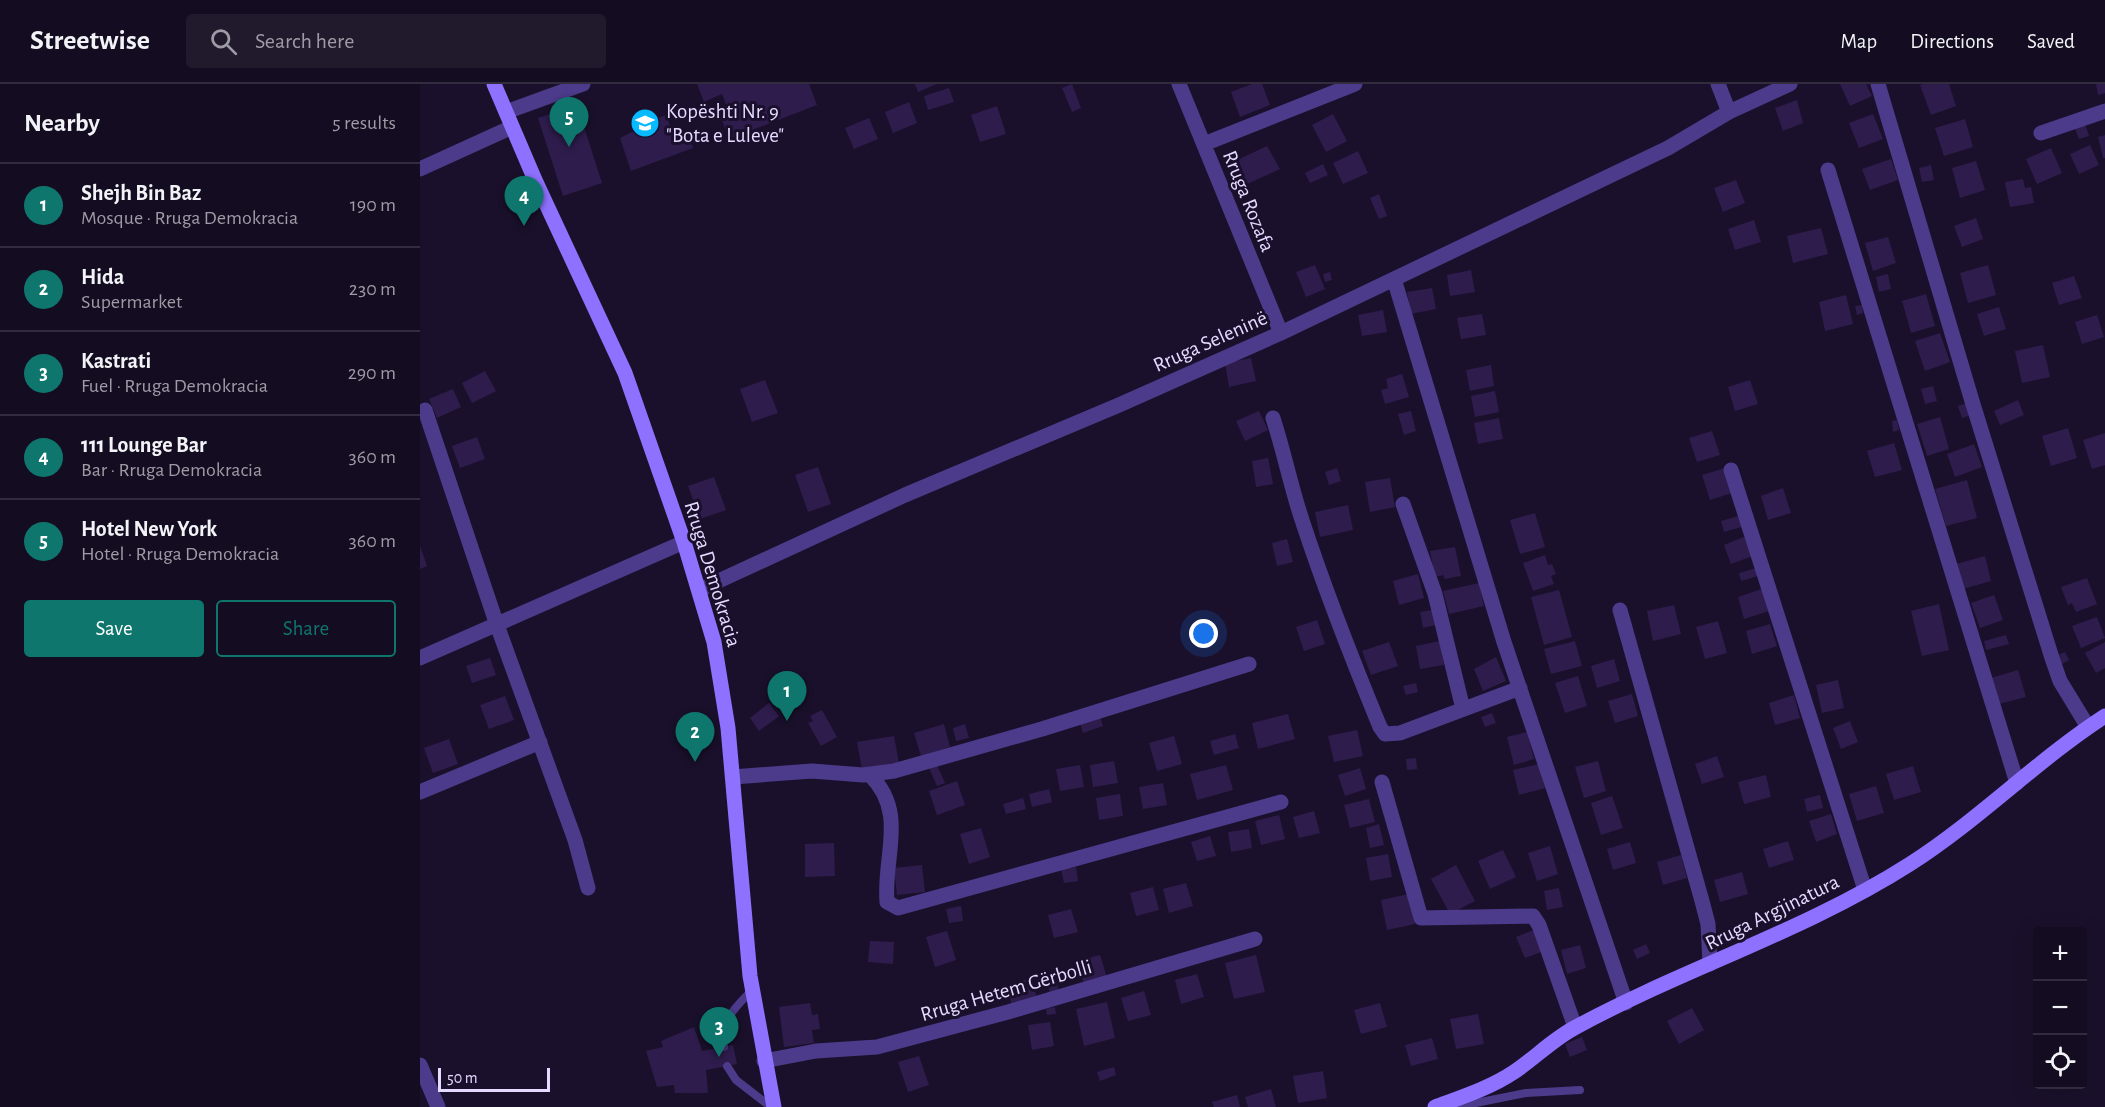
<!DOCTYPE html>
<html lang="en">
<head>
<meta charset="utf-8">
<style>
	:root { --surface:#140c20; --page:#211a2d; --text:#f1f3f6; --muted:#9d9ba5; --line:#332c3e; --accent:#0f766e }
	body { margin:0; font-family:"Alegreya Sans",sans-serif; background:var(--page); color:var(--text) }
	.controls { position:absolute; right:18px; bottom:18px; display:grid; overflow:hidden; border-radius:6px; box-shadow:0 6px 24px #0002 }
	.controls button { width:54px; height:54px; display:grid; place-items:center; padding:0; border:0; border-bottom:2px solid var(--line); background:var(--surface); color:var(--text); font:30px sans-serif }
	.scale { position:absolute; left:18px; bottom:15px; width:112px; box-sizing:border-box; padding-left:6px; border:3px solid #e5daff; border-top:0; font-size:16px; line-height:21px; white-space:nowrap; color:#e5daff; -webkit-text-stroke:4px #1a102b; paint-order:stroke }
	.you { position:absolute; left:784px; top:550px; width:21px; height:21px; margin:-15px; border:4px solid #fff; border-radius:50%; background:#1a73e8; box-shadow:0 0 0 9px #1a73e833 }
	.badge { display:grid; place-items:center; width:39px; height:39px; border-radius:50%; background:var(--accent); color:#fff; font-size:20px; font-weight:700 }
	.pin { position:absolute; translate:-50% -50px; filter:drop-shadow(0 2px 3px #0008) }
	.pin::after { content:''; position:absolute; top:32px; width:21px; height:18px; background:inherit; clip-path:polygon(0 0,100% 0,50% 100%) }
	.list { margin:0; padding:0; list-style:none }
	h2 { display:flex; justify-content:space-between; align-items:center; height:78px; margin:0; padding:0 24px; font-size:26px }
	h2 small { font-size:20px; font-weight:400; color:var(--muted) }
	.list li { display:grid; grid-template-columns:39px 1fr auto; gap:18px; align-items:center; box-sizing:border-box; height:84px; padding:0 24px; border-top:2px solid var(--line) }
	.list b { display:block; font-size:22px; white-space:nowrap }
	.list p { margin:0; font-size:20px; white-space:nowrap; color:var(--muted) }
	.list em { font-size:20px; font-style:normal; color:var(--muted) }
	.actions { display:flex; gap:12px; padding:18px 24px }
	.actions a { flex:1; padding:14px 0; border:2px solid var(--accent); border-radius:6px; text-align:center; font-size:21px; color:var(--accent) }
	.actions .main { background:var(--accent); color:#fff }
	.icon { flex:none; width:33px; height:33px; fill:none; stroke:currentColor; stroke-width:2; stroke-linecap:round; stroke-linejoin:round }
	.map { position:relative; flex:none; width:1685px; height:1023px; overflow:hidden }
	header { display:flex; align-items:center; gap:36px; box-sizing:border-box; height:84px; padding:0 30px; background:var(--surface); border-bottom:2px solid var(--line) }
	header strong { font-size:28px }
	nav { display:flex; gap:33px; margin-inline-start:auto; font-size:21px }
	.search { width:420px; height:54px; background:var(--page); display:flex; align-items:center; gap:15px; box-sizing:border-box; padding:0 21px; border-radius:6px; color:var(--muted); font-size:22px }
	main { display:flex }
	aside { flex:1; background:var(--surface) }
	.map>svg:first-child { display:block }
</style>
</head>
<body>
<header>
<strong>Streetwise</strong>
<div class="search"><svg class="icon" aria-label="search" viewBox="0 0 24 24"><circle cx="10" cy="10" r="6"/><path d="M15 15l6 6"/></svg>Search here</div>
<nav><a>Map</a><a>Directions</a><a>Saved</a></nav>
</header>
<main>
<aside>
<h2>Nearby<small>5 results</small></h2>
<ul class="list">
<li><span class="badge">1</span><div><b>Shejh Bin Baz</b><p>Mosque · Rruga Demokracia</p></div><em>190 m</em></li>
<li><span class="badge">2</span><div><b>Hida</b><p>Supermarket</p></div><em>230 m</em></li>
<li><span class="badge">3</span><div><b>Kastrati</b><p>Fuel · Rruga Demokracia</p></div><em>290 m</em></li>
<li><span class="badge">4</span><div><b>111 Lounge Bar</b><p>Bar · Rruga Demokracia</p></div><em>360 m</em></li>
<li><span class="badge">5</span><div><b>Hotel New York</b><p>Hotel · Rruga Demokracia</p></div><em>360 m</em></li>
</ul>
<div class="actions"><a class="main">Save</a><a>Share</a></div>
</aside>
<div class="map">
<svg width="1685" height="1023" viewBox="0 0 1685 1023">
	<rect width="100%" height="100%" fill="#1a102b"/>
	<path fill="#2e1c4c" d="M277,0H389L397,21L309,55L300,31L309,28L302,10L284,18Z
		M495,0H517L498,8Z
		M652,0L661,24L652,28L642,4Z
		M832,0H842L850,21L820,33L811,8Z
		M1420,0H1446L1452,12L1430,22Z
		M1504,0H1529L1536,22L1511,31L1500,1Z
		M1676,0H1685V9L1678,11Z
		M529,4L534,18L508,26L504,12Z
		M1377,16L1383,39L1363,47L1355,24Z
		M489,18L497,39L473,49L465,28Z
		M157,21L182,99L143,112L118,34Z
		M577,22L586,50L560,58L551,31Z
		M913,30L927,57L906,68L892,41Z
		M1453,30L1463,55L1439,64L1429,39Z
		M246,31L254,52L267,47L273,64L211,87L200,54L222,43L221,40Z
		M449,34L458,55L434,65L425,44Z
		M1545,35L1553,63L1524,72L1515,44Z
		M1665,40L1669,52L1659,55L1655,44Z
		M1685,51V74H1683L1678,53Z
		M1670,61L1679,81L1659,90L1650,70Z
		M847,62L860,85L827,100L817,76Z
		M1631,64L1642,89L1617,100L1606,75Z
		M938,67L948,89L923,100L913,79Z
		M1471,75L1478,96L1450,106L1442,85Z
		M1556,77L1565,106L1540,114L1532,84Z
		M903,80L908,91L890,99L885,89Z
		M1511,81L1514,96L1502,98L1499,84Z
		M1603,95L1605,104L1611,103L1614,119L1590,123L1585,98Z
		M1316,96L1325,119L1303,128L1294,104Z
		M959,110L967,132L959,135L950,114Z
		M1556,134L1563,155L1542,163L1534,142Z
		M1334,136L1341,158L1315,166L1308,145Z
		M1401,144L1408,170L1373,179L1367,152Z
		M1468,153L1476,179L1453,187L1445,159Z
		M895,181L905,205L886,213L876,188Z
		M1568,181L1576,211L1548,219L1540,189Z
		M1051,186L1055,208L1030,212L1027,191Z
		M910,188L912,196L905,198L903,190Z
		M1468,190L1471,205L1459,208L1456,193Z
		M1654,192L1662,214L1639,221L1632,199Z
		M1012,204L1016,225L991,230L987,208Z
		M1506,210L1515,242L1491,249L1482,217Z
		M1426,211L1433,240L1405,247L1399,218Z
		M1442,221L1443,229L1437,231L1435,222Z
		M1579,223L1586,245L1564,252L1557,230Z
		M963,226L967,248L942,252L938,231Z
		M1062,230L1066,251L1041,255L1037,234Z
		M1677,231L1684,253L1662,260L1655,238Z
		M1520,249L1530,278L1505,287L1495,257Z
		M1623,261L1630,293L1602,299L1595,267Z
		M831,274L836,297L809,303L805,279Z
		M1071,281L1074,302L1050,307L1046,286Z
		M65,287L76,307L52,319L42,299Z
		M982,290L989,313L965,320L961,306L968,304L966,295Z
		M345,296L358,329L332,338L320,305Z
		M1330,296L1338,320L1315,327L1308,303Z
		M1513,302L1517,317L1505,320L1501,305Z
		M33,305L41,323L17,334L9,315Z
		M1075,307L1079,328L1055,333L1051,312Z
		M1598,316L1604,331L1580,341L1574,327Z
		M1547,319L1551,331L1542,334L1538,322Z
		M839,327L848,346L825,357L816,337Z
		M991,327L996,347L984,351L978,330Z
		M1520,333L1529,365L1507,372L1497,340Z
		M1079,334L1083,355L1058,360L1054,339Z
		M1477,336L1479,346L1473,348L1472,337Z
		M1648,344L1657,374L1631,382L1622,352Z
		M1292,347L1300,371L1277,378L1269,354Z
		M1685,349V381L1672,385L1663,356Z
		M57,353L65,375L40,384L32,362Z
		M1474,359L1482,386L1455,393L1447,367Z
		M1554,360L1562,383L1535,393L1527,370Z
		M848,374L853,400L836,403L832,377Z
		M398,383L411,420L388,428L375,391Z
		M917,384L921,397L909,401L905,388Z
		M1305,384L1312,409L1290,416L1282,391Z
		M294,393L306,426L280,435L268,402Z
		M970,394L975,423L950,428L945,398Z
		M1547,396L1557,434L1526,442L1515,405Z
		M1363,404L1371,429L1348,436L1341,412Z
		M928,421L933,446L900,453L895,428Z
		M1115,429L1125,463L1100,470L1090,436Z
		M1322,431L1325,442L1304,448L1301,437Z
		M1326,452L1333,472L1311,480L1304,461Z
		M867,455L873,478L857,482L852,459Z
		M0,462L7,482L0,485Z
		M1035,463L1041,492L1024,495V491L1015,493L1010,467Z
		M1125,471L1128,481L1132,480L1136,490L1131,492L1134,500L1113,507L1103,479Z
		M1565,472L1571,497L1543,505L1536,480Z
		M1336,484L1338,492L1321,497L1319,489Z
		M998,490L1004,514L979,521L973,497Z
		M1667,494L1677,520L1656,528L1652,519L1648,521L1641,503Z
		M1059,499L1064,522L1029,530L1023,507Z
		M1342,505L1349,527L1324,535L1318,513Z
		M1139,506L1152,553L1124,561L1111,513Z
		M1574,511L1583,536L1560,544L1551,519Z
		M1519,520L1529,566L1502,572L1491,527Z
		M1254,521L1261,550L1233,557L1227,527Z
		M1012,526L1016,541L1003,544L1000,528Z
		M1677,533L1685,554L1661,564L1652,542Z
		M897,536L905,560L884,567L876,543Z
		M1298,537L1307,569L1285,575L1276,543Z
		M1350,540L1357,562L1332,570L1326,547Z
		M1586,551L1589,560L1566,566L1564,557Z
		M1020,557L1024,581L1000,585L996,562Z
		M1155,557L1162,582L1131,590L1124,565Z
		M969,558L978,582L951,591L942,567Z
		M1685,558V584L1676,589L1665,569Z
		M1645,568L1649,576L1642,580L1638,571Z
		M1076,573L1086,597L1063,607L1054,585Z
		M70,574L76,591L52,599L46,582Z
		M1194,575L1200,597L1177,604L1171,582Z
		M1598,586L1606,613L1579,620L1571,594Z
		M1158,592L1167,622L1145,629L1135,599Z
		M1418,596L1424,624L1402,629L1396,601Z
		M996,599L998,608L986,611L983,602Z
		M1212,610L1218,632L1195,639L1188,617Z
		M1374,611L1380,634L1355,641L1349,619Z
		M85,612L94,636L69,645L60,621Z
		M349,619L359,632L339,647L330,634Z
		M402,626L417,653L401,662L388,639L393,637L390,632Z
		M1072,629L1076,639L1065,643L1061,633Z
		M868,630L875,655L838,665L832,639Z
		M680,632L683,642L663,649L660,639Z
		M1430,637L1438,658L1421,665L1413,644Z
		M524,640L530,663L501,672L494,649Z
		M545,640L549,654L536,657L533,644Z
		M937,646L943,672L914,678L908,652Z
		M1107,648L1114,675L1094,681L1087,653Z
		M815,650L819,664L794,671L790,657Z
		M474,652L479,679L442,685L437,658Z
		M754,652L762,680L737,687L729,659Z
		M29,655L38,680L13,689L4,664Z
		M1297,672L1304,693L1282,700L1275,680Z
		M996,674L997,685L987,686L986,675Z
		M694,677L698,699L673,703L670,681Z
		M1178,677L1186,707L1164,714L1155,683Z
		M516,679L525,699L517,702L508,682Z
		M1119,680L1125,704L1099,711L1093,686Z
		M660,681L664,703L640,707L636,685Z
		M806,681L813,706L777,716L770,690Z
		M1493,682L1501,708L1474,716L1466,690Z
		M940,684L946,705L925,712L918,691Z
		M1346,691L1351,713L1324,720L1318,698Z
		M537,697L545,721L517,731L509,707Z
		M743,699L747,721L723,725L719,703Z
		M1456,702L1464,729L1437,737L1429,710Z
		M629,705L632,718L612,723L609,710Z
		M700,710L703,732L679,736L676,714Z
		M1400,711L1403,724L1387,728L1384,715Z
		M1192,712L1203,744L1181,751L1171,719Z
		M603,714L606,725L586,730L583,720Z
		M949,715L955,738L930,744L924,721Z
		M894,727L900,749L879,754L873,733Z
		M1411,730L1417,750L1396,758L1389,737Z
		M859,731L865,755L841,761L835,737Z
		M959,740L964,761L950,764L946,744Z
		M561,744L570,773L549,780L540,750Z
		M829,745L832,764L811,768L808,748Z
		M790,752L796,772L777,777L771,758Z
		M1368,757L1374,776L1349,784L1343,765Z
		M1210,758L1216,779L1193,786L1187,765Z
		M414,759L415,792L385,793V760Z
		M1130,762L1138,790L1117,797L1108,769Z
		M1083,766L1096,793L1070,805L1058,777Z
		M968,770L972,793L950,797L946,774Z
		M1261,771L1267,794L1243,801L1237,778Z
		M502,781L505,808L477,811L474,784Z
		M1036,781L1055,817L1030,830L1011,795Z
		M656,783L658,797L644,799L641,785Z
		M1322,788L1328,810L1300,818L1294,796Z
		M766,799L773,822L749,829L743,805Z
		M733,803L739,826L716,832L710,809Z
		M1139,804L1143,823L1127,826L1124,807Z
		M989,810L995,840L967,846L961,816Z
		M541,822L543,837L529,839L526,825Z
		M651,825L658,848L634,854L628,831Z
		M1116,845L1124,867L1105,874L1096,853Z
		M527,847L536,876L515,883L506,853Z
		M450,857L474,858L473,880L448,878Z
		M1226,860L1230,869L1217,875L1213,866Z
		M1160,861L1166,884L1147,890L1141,866Z
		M680,871L687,894L664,900L657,877Z
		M836,871L845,908L814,915L805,879Z
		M777,890L784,913L761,920L755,896Z
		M611,894L617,914L592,921L586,902Z
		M636,894L639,907L630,910L627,896Z
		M724,907L731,931L708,937L701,914Z
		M687,918L695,954L664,962L656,925Z
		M390,919L392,931L398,930L400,945L392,946L394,959L364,963L359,923Z
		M960,919L967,943L941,950L934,926Z
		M635,923L636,930L627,931L626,925Z
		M1272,924L1284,946L1259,960L1247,937Z
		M1058,930L1064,960L1036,965L1030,935Z
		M630,938L634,962L612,966L608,941Z
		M274,943L282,967L313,961L317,980L286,986L288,1009H255L254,1001L237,1003L226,967L243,963L241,957Z
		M1162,953L1167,966L1150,973L1145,960Z
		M1012,954L1018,975L991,982L985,961Z
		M499,972L509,1001L488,1008L478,978Z
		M694,983L696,991L680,997L677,988Z
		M903,987L907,1014L878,1019L873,992Z
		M851,1005L856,1023H828L825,1013Z
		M817,1011L820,1023H794L792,1018Z"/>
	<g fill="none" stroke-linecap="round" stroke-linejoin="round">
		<path stroke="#4c3b8b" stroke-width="8" d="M304,963C303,933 312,927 332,906
			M307,982L316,996L351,1023
			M1036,1023L1106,1009L1160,1006"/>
		<path stroke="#4c3b8b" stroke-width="15" d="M759,0L861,249
			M1298,0L1309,28
			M1458,0L1552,317L1632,574L1640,597L1668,643
			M86,28L163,0
			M1621,49L1685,27
			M784,60L935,0
			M0,85L92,43
			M1408,86L1597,699
			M974,195L1084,558L1206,919
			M5,326L77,541L155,756L168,804
			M853,334C864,368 871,403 882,436C905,506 932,575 960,643L965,650L980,649L1100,604
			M1311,386L1445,806
			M983,420L1015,510L1043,625
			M279,506L485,411L699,321L861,249L1248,64L1309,28L1370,0
			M1200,526L1282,817L1288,840L1290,880
			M0,574L264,458
			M450,691C488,729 463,772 467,818L478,824L861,718
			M313,693L392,687L443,691L474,687L622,645L829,580
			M962,698L1001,834L1113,832L1119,841L1155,943
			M0,708L120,658
			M344,977L396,967L457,963L588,928L835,855
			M0,981L18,1023"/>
		<path stroke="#8e71ff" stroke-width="15" d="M74,0L115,96L205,289L264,458L294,558L308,644L330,892L354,1023
			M1015,1023C1042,1013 1070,1004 1094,988C1115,974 1133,955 1156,943C1265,884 1385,847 1490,780C1559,736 1617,676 1685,632"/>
	</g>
	<defs>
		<g id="school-disc" transform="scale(1.5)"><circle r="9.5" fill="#06baff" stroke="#1a102b"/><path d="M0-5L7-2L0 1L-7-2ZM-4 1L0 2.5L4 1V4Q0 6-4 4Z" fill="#fff"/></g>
	</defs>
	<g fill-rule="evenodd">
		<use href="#school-disc" x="225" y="39"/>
	</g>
	<g text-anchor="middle" stroke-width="6" stroke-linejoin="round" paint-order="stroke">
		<g font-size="21" fill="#e5daff" stroke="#1a102b" text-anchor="start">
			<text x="246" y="34">Kopështi Nr. 9<tspan x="246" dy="24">"Bota e Luleve"</tspan></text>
		</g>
		<g font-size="21" fill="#e5daff" stroke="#1a102b">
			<text transform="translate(829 117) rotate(68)" y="7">Rruga Rozafa</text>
			<text transform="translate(790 257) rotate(-24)" y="7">Rruga Seleninë</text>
			<text transform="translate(293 490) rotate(73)" y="7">Rruga Demokracia</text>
			<text transform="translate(1352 828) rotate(-26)" y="7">Rruga Argjinatura</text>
			<text transform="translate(586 906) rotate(-16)" y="7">Rruga Hetem Gërbolli</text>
		</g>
	</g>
</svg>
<div class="controls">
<button>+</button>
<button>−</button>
<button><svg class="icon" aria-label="locate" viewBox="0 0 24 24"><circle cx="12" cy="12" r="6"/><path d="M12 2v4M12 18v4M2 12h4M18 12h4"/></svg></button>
</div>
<div class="scale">50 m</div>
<div class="you"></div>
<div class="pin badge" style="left:367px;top:637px">1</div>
<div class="pin badge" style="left:275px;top:678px">2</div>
<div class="pin badge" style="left:299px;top:973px">3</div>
<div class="pin badge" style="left:104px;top:142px">4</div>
<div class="pin badge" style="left:149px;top:63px">5</div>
</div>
</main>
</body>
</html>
